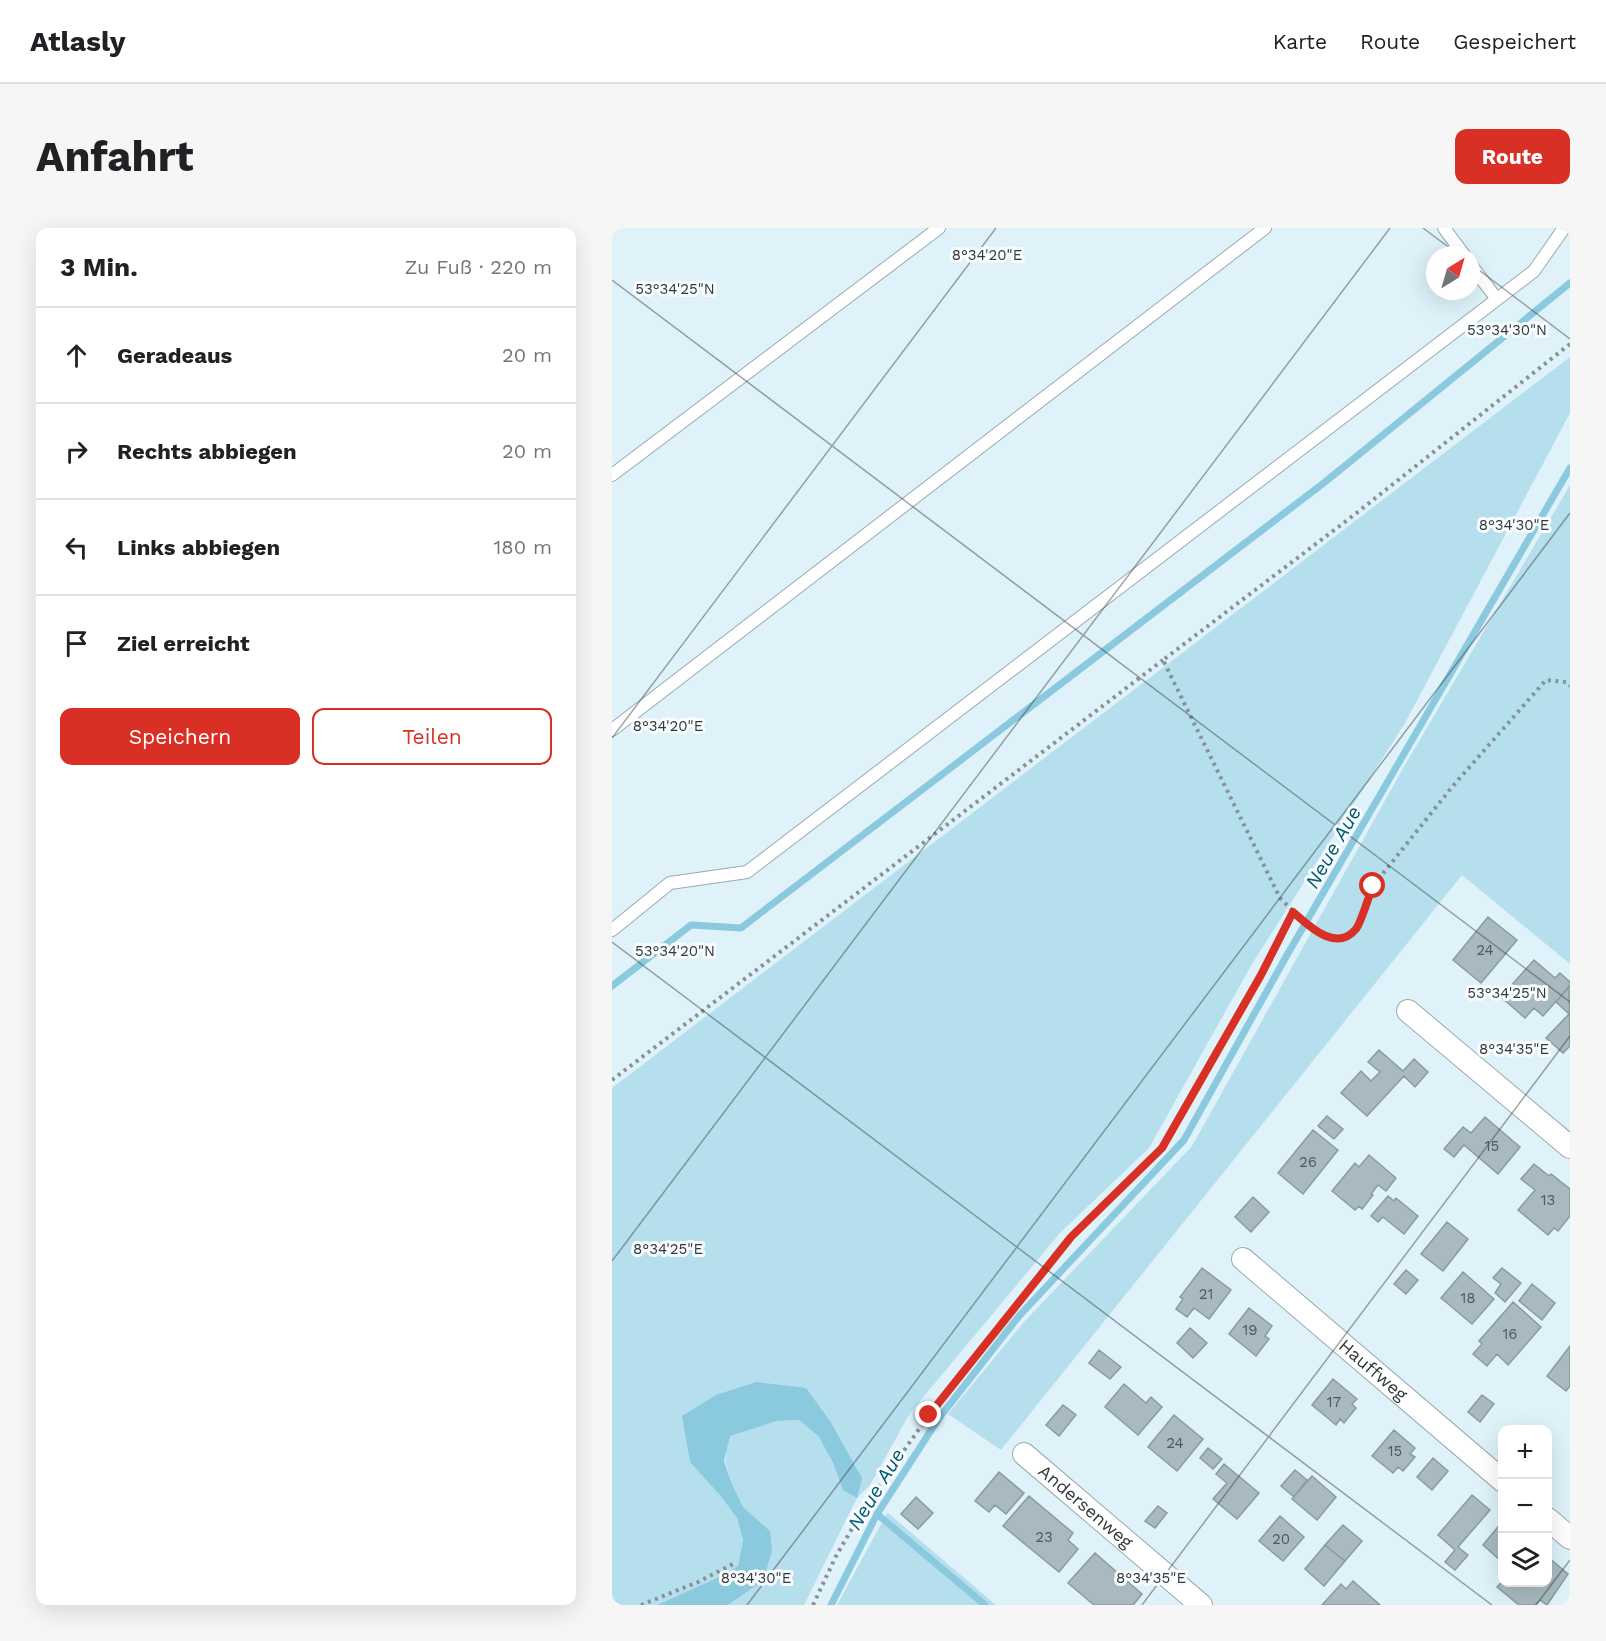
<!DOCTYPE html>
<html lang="de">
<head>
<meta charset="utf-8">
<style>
	:root { --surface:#fff; --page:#f6f6f6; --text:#202124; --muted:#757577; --line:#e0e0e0; --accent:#d93025 }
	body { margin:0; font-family:"Work Sans",sans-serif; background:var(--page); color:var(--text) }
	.controls { position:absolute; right:18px; bottom:18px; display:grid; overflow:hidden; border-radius:12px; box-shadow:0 6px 24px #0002 }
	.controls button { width:54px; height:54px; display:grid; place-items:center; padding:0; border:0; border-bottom:2px solid var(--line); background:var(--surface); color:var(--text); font:30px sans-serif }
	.compass { position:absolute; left:814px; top:18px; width:54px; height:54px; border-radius:50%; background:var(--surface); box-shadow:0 6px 24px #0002; rotate:37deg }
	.stop { position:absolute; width:18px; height:18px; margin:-14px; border:4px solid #d93025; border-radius:50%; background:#fff }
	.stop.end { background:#d93025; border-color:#fff; box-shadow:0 2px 6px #0008 }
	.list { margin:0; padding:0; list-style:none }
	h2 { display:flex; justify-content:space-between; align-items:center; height:78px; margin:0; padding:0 24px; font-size:26px }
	h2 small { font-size:20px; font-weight:400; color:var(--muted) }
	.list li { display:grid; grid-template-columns:39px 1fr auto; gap:18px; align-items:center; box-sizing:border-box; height:96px; padding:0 24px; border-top:2px solid var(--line) }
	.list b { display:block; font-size:22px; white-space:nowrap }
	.list em { font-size:20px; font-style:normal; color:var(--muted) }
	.actions { display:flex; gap:12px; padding:18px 24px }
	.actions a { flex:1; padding:14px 0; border:2px solid var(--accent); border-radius:12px; text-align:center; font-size:21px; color:var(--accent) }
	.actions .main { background:var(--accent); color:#fff }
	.icon { flex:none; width:33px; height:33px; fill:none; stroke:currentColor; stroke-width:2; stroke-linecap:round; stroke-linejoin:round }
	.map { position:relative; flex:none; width:958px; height:1377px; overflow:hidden; border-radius:12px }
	header { display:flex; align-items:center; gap:36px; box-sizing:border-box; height:84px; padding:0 30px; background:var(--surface); border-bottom:2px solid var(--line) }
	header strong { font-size:28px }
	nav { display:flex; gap:33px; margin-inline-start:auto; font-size:21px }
	.intro { display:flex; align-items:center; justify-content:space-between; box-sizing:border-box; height:144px; padding:0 36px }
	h1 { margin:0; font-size:42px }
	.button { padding:15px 27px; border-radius:12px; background:var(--accent); color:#fff; font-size:21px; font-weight:700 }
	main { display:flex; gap:36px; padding:0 36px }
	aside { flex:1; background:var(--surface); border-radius:12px; box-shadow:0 6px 24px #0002 }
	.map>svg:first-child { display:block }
</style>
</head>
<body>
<header>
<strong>Atlasly</strong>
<nav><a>Karte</a><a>Route</a><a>Gespeichert</a></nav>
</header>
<div class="intro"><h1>Anfahrt</h1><a class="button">Route</a></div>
<main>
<aside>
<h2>3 Min.<small>Zu Fuß · 220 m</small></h2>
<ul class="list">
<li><svg class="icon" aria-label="ahead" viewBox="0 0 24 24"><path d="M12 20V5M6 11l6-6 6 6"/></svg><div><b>Geradeaus</b></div><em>20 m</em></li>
<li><svg class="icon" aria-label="right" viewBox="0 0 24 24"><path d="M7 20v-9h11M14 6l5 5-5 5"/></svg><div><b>Rechts abbiegen</b></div><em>20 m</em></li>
<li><svg class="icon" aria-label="left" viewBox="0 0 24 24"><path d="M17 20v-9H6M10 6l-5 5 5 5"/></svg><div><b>Links abbiegen</b></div><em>180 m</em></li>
<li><svg class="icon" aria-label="arrive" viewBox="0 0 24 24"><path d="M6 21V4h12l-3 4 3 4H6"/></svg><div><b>Ziel erreicht</b></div></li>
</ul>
<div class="actions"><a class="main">Speichern</a><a>Teilen</a></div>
</aside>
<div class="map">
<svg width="958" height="1377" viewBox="0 0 958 1377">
	<rect width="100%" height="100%" fill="#dff2f9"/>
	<path fill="#b6dfee" d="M958,129V185L793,495L640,736L537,920L448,1005L298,1185L258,1257L245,1270L192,1377H116L151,1353L158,1303L131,1279L120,1256L113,1233L117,1208L165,1193L187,1192L207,1209L221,1235L231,1262L250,1250L220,1196L104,1167L107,1266L125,1290L131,1311L126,1338L107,1349L45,1377H0V860Z
		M958,257V736L850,647L389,1222L336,1186L412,1094L580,918L790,542Z
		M275,1285H276L384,1377H225Z"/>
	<path fill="#8bc9de" d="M144,1154L194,1160L220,1196L250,1250L245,1270L231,1262L221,1235L207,1209L187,1192L165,1193L118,1208L112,1233L120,1256L131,1279L158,1303L160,1323L151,1353L116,1377H45L107,1349L126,1338L131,1312L125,1290L107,1266L78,1234L70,1188L104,1167Z"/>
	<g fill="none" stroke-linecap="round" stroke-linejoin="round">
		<path stroke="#8bc9de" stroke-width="7" d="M0,758L79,697L129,700L713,254L958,55
			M265,1286L373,1377
			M219,1377L265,1286L327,1190L407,1088L572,912L675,727L958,240"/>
	</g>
	<path fill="#a8bac0" stroke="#899ba1" stroke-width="1.5" d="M876,689L905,712L869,755L841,732Z
		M922,732L943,750L948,745L958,754V758L931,788L922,780L913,790L889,769Z
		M957,758L958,818L951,825L934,810L957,786L944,774Z
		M767,822L791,843L802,831L816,844L803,859L792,848L755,888L729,865L749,843L759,853L768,844L756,834Z
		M715,888L731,901L722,911L706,898Z
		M873,889L908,919L886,946L852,917L842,929L832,921L851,899L859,905Z
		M701,902L726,922L691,966L666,945Z
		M757,927L784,950L774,963L766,957L759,966L761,967L750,981L747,978L743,982L720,963L743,935L747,939Z
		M922,936L937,948L939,946L958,961V988L946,1003L942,1000L936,1007L906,982L923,962L909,951Z
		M776,968L782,973L784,970L806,988L792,1006L771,989L766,994L759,988Z
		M641,969L657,984L639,1004L623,989Z
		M835,994L856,1011L831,1043L809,1026Z
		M590,1040L619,1062L597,1091L582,1080L575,1089L564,1081L571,1071L568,1069Z
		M890,1040L909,1055L893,1074L883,1065L889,1056L881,1050Z
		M794,1042L806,1052L794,1066L782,1056Z
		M851,1044L882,1071L860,1096L829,1070Z
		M920,1056L943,1075L930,1092L907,1073Z
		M901,1074L929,1099L896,1137L885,1126L875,1138L861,1126L870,1116L867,1113Z
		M637,1080L660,1098L653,1108L657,1111L644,1128L617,1106Z
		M578,1100L595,1115L581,1130L565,1115Z
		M958,1118V1158L954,1163L935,1148Z
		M487,1122L509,1139L498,1151L477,1135Z
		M721,1151L745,1171L740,1176L744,1180L732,1195L728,1191L724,1197L700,1177Z
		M512,1156L534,1175L539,1169L550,1179L526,1207L493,1179Z
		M870,1167L882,1176L868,1194L856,1184Z
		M451,1177L464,1187L447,1208L434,1197Z
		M562,1187L591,1211L565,1243L536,1219Z
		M782,1202L803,1220L798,1226L803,1229L791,1243L786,1239L781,1245L760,1228Z
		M596,1220L610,1231L601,1241L588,1230Z
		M821,1230L836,1243L820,1262L805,1249Z
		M612,1236L647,1265L625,1291L601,1271L615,1255L604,1246Z
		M683,1242L695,1252L682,1269L669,1258Z
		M387,1244L412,1265L394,1286L383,1277L377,1284L363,1273Z
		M700,1248L724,1269L705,1292L680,1271Z
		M860,1267L878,1282L846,1319L856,1327L843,1342L833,1334L843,1322L826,1307Z
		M417,1268L461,1305L456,1312L466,1321L447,1344L391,1298Z
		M304,1269L321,1285L306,1301L289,1286Z
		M546,1278L555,1285L543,1300L533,1293Z
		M668,1288L692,1309L671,1333L647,1313Z
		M890,1294L891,1331L889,1333L871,1317Z
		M731,1297L750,1313L733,1333L713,1317Z
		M713,1317L733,1333L712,1358L693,1341Z
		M483,1325L530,1366L521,1377H482L456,1355Z
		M936,1329L956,1346L935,1377L928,1372L923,1377H907L885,1359L891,1353L936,1354Z
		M741,1353L768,1377H710L729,1356L734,1361Z"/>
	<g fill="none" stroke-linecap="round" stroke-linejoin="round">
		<g stroke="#99abb1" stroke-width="14">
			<path id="service" d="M832,0L852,27
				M859,37L884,70
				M0,247L327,0
				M0,502L653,0
				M0,702L58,655L135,644L922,43L952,0"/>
		</g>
		<g stroke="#99abb1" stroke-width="24">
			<g id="minor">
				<path d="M796,783L958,919"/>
				<path id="s1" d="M631,1031L891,1253"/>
				<path id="s2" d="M412,1226L589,1377"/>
				<path d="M936,1291L958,1310"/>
			</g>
		</g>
		<path stroke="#859296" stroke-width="4" stroke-dasharray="3 4.5" stroke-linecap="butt" d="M958,116L742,287L551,432L668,670L689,691L716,711H731L744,701L761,658L840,559L934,452L954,454L958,458
			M0,852L551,432
			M29,1377L86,1354L121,1336
			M201,1377L224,1328L255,1275L317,1187L459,1009L550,920L649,747L681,684"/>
		<use href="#service" stroke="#fff" stroke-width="12"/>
		<use href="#minor" stroke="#fff" stroke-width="22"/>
	</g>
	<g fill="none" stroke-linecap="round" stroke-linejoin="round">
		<path stroke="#d93025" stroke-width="8" d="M317,1187L459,1009L550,920L649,747L681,684C697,698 724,725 744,701C749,695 757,667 761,658"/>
	</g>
	<path fill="none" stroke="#323a3c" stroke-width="1.5" stroke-opacity="0.45" d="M811,0L847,27M859,36L958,111M0,52L958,774M0,510L384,0M0,714L880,1377M0,1033L778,0M135,1377L958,285M530,1377L958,808M924,1377L958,1332"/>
	<g text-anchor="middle" stroke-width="6" stroke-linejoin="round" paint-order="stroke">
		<g font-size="15" fill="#505a5d">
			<text x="873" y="727">24</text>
			<text x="880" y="923">15</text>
			<text x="696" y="939">26</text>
			<text x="936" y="977">13</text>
			<text x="594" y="1071">21</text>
			<text x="856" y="1075">18</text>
			<text x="638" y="1107">19</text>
			<text x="898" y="1111">16</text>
			<text x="722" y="1179">17</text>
			<text x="563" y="1220">24</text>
			<text x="783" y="1228">15</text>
			<text x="432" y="1314">23</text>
			<text x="669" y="1316">20</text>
		</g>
		<g font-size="18" fill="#323a3c" stroke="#f9fcfe">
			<text dy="6" stroke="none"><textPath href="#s1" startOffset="171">Hauffweg</textPath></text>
			<text dy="6" stroke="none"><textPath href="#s2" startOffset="81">Andersenweg</textPath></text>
		</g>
		<g font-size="20" font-style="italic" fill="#025c71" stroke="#f9fcfe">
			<text transform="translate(721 619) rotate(-60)" y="7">Neue Aue</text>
			<text transform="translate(264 1261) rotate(-59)" y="7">Neue Aue</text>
		</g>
	</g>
	<g font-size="15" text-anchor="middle" fill="#323a3c" stroke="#f9fcfe" stroke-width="6" stroke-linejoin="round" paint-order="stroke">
		<text x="375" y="32">8°34'20"E</text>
		<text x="63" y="66">53°34'25"N</text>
		<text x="895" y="107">53°34'30"N</text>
		<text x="902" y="302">8°34'30"E</text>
		<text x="56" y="503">8°34'20"E</text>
		<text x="63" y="728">53°34'20"N</text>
		<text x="895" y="770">53°34'25"N</text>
		<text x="902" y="826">8°34'35"E</text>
		<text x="56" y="1026">8°34'25"E</text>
		<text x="144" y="1355">8°34'30"E</text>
		<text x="539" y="1355">8°34'35"E</text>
	</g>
</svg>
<div class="controls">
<button>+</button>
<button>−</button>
<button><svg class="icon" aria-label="layers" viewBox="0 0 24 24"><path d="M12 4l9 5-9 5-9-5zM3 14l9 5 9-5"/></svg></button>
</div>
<svg class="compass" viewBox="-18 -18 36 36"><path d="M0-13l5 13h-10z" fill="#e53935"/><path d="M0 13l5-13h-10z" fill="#757577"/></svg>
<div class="stop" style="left:761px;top:658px"></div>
<div class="stop end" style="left:317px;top:1187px"></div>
</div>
</main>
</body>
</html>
